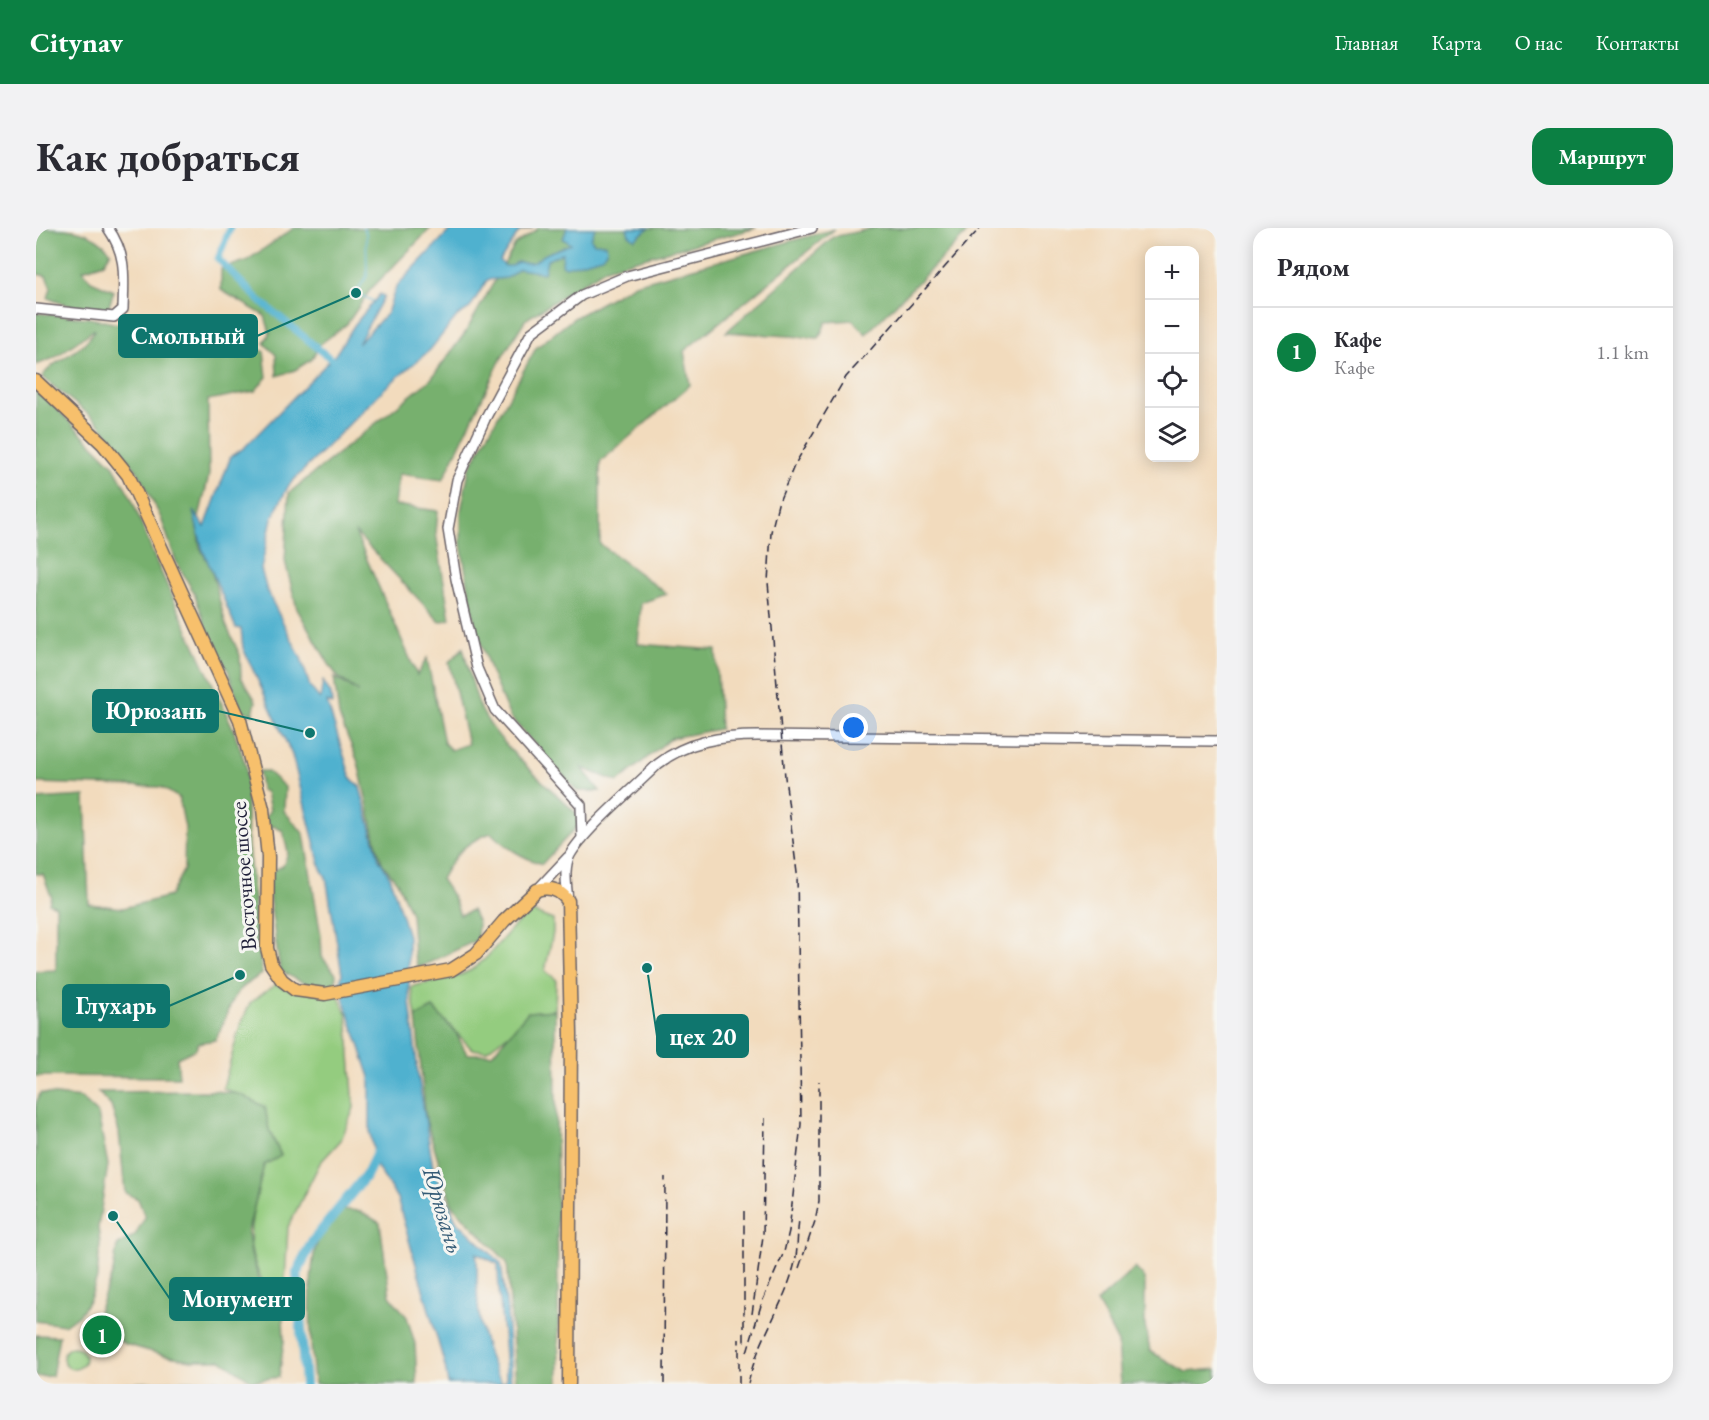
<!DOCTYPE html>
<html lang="ru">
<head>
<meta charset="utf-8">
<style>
	:root { --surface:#fff; --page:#f2f2f3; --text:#2b2b33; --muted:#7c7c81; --line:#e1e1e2; --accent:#0b8043 }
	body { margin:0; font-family:"EB Garamond",serif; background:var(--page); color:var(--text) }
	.controls { position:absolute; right:18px; top:18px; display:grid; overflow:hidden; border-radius:12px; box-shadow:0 3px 15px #0003 }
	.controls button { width:54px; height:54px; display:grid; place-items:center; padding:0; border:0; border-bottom:2px solid var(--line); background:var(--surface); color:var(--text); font:30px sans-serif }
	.you { position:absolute; left:818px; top:500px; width:21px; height:21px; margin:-15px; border:4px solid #fff; border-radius:50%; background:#1a73e8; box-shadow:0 0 0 9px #1a73e833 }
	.badge { display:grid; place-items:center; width:39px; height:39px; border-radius:50%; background:var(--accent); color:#fff; font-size:20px; font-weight:700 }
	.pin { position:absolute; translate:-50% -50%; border:3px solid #fff; box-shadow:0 2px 6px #0006 }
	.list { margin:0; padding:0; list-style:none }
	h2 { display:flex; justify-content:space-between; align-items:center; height:78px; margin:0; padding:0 24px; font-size:26px }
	h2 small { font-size:20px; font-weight:400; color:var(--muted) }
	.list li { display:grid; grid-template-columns:39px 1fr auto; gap:18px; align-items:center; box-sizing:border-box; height:90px; padding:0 24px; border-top:2px solid var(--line) }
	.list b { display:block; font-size:22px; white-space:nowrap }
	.list p { margin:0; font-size:20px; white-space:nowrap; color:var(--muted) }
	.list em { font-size:20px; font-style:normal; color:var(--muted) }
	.icon { flex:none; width:33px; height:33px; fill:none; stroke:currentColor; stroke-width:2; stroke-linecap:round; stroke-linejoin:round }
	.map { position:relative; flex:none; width:1181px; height:1156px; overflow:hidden; border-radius:18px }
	header { display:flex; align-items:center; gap:36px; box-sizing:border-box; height:84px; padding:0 30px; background:var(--accent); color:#fff }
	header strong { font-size:28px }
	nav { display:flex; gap:33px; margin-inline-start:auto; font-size:21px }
	.intro { display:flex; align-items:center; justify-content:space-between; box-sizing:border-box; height:144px; padding:0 36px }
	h1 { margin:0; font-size:42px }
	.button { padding:15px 27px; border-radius:18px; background:var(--accent); color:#fff; font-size:21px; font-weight:700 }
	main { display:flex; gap:36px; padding:0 36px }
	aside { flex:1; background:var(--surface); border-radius:18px; box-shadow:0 3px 15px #0003 }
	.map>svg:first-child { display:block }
</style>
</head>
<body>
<header>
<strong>Citynav</strong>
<nav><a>Главная</a><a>Карта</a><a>О нас</a><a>Контакты</a></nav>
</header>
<div class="intro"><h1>Как добраться</h1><a class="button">Маршрут</a></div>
<main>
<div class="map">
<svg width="1181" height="1156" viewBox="0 0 1181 1156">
	<rect width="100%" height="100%" fill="#f6f6f2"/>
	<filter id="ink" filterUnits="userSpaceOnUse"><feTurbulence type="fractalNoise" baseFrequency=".0167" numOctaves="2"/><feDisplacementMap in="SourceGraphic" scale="12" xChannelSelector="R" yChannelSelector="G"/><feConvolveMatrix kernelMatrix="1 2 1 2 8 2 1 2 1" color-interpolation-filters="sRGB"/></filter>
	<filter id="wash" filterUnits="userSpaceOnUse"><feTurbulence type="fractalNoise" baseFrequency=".008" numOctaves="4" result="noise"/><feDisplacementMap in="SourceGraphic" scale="24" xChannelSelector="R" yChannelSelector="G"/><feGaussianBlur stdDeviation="1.35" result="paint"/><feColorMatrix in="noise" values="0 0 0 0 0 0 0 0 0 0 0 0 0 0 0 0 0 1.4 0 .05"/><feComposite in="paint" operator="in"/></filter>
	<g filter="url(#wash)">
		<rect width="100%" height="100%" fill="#f2dbbd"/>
		<path fill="#94cc7f" stroke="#5b775d" stroke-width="1.5" d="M496,684L517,692V705L509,743L520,751L519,782L492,784L478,802L450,823L436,821L397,780L380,789L375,759C394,753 418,752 435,742C460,726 471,698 496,684Z
			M240,756L251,761L302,767L311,786L318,880L305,912L284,935L252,999L247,1088C204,1021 210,1012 228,937L245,927L233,902L229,879L187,860L203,801L214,775Z
			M27 1130a11 11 0 1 1 22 0a11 11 0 1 1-22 0Z
			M182,1152L183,1156H88L93,1155Z"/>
		<path fill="#77b06e" stroke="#4c6954" stroke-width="1.5" d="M0,0C32,0 56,0 75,24L68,35L47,42L55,53L78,63L72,81C49,81 32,79 12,70L15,60L10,48L0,46Z
			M258,0H395L334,62L311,96L283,117L276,131L259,142L241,148L240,127L228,115L234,105L229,88L185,62V41L210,33Z
			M503,0H720L570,40L489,92L465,131L407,252L363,246L359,277L402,283L400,305L414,391L404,394L319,304L381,447L391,430L408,515L415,522L432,516L413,434L427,420C433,440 437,464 446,483C466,522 516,560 547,592L506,636C485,629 471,620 455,605C429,614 418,627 405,651L417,669L424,687L436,682L442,695L441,712L382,740L378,727L375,686L361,654L346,635L341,619L322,534L303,488L298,449L323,464L302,449L294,438L261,381L249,333L253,265L395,151L429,105L479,17Z
			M838,0H936L830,106L817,92L790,94L783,110L690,104L797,9Z
			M799,1L648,123L654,157L564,234V316L631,366L605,375L602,416L680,422L684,501L635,510L582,554L546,540L564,563H541L474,489L455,445L439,397L425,316V283L433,241L500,120L538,90L599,56Z
			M0,85L53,90L102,100L144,97L186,114L228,123L231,149L219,163L172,172L173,247L161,298L164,319L175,340L190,397L204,427L205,449L220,473L217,486L205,482L192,442L174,409L158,365L140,333L125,290L102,244L61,193L6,149C18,130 46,126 59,101L18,130L0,137Z
			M0,160L77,237L95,269L119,331L197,500L210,538L212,617L226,746C218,751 208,757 202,764C191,778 189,797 179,812L162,815L160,821L141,830L143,849L0,848V743L20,742V678L13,675L15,668L7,646H0V571L49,568L53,676L87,680L134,668L148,641L149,600L143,570L125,559L0,555Z
			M223,543H231L249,559L248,583L268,606L285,708L286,729L300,746L299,758C277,760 262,754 244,742L230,646L247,638L252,625L247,603L238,598L230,603L228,591L234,582L230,564L225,562Z
			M397,780L420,805L431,826H456L492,784L519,782L523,1156H480L471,1034L416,977L390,892L380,789Z
			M179,863L204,866L229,879L233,902L245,928L228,937L212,1004L215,1026L223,1051L247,1088L248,1113L243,1149L216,1153L185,1132H155L127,1127L89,1116L57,1097L77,1044L81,1018L99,1007L109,989L102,971L89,965L83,904L75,878L62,864Z
			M4,865L45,870L62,886L72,937L62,1000L64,1015L61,1050L54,1071L44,1086L28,1097L0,1093V876Z
			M300,981L324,983L344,995L354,1068L371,1089L379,1116L381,1156H279C274,1128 272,1050 279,1022C283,1006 291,994 300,981Z
			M1099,1040L1109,1050V1097L1114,1123L1150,1144L1181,1141V1156H1085L1082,1115L1061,1074Z
			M0,1107L23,1108L16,1148L0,1149Z"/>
		<path fill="#50b1cf" stroke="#396a85" stroke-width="1.5" fill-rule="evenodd" d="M416,0H497L483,4L464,33L469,38H476L481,34C506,37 495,32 512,25C519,22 527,19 535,16L527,11L531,0H559L555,11L558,15L570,16L571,22L566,29L530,39L526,37L527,25L511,32L508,45L483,41L471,50L451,52L434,80L421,88L394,122L349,160L253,257L236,290L225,341L231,363L265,430L274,459L284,471L287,453L295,466L296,476L291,474L315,550L324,559L343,631L354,649L372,708L373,764L382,846L397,939L420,992L465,1035L471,1083L475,1156H412L409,1138L361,970L341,939L334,905V849L303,757L306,746L290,649L285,641L256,527L207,420L205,401L200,400L166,320L157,283L169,299L195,228L208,220L299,127L319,96L344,66L348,68L322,116L351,85L360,59ZM440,1025L462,1036C462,1076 470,1114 470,1153L466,1155C449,1129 441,1088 441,1057C441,1045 442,1036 440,1025Z
			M591,0H613L599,11L593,7Z"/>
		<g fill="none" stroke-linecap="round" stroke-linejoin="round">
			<path stroke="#50b1cf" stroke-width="1.5" d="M327,0L330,5L331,48L320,65L337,73"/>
			<path stroke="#50b1cf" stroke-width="7" d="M194,0L182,31L222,71L301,136"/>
			<path stroke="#50b1cf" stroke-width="10" d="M269,1156L261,1045L276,1014L331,946L345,917"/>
		</g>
	</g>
	<g filter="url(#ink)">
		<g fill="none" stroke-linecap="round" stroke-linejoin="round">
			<g stroke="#6b6368" stroke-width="12">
				<path id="minor" d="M0,81L78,89L87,81C88,48 91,27 72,0
					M546,611L545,577L459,482L441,440L420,351L412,301L421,252L449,191L495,105L546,67L591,48L776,0
					M501,662L532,629
					M532,673C531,659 527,640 534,627C548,602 600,558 622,536C651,513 686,508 722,508L1181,513"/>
			</g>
			<g stroke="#6b6368" stroke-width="15">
				<path id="major" d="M0,153L67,216L92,247L204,492L227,581L232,629L231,720L235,736L246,752L259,762L289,766L415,742L440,726L468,693L501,662C514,658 524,662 532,673L535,806L533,1156"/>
			</g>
			<use href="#minor" stroke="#fff" stroke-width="9"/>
			<use href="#major" stroke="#f7c06c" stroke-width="12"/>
			<path stroke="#22223b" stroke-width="1.5" stroke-dasharray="9 4.5" stroke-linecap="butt" d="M708,983V1117
				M763,1040L779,993L783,973V853
				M716,1086L727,1008L729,890
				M711,1124L726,1074L748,1024L753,1003L765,896L761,645L749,549L732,354L735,304L742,276L758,238L810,149L944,0
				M628,1156L629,949
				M703,1156V1111
				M712,1156C721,1113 749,1077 759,1034C762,1021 761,1006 763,992"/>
		</g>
	</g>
	<g text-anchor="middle" stroke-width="6" stroke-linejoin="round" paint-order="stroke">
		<g font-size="22" fill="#22223b" stroke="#f6f6f2">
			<text transform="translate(207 648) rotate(-94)" y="8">Восточное шоссе</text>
		</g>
		<g font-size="24" font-style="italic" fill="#345b76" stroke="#f6f6f2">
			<text transform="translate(407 982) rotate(73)" y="8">Юрюзань</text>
		</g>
	</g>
	<path fill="none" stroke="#0f766e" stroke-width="2" d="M320 65L221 108M274 505L182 483M204 747L133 778M611 740L621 808M77 988L134 1071"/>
	<g fill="#0f766e" stroke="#f6f6f2" stroke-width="2">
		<circle cx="320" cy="65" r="6"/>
		<circle cx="274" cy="505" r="6"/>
		<circle cx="204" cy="747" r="6"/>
		<circle cx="611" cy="740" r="6"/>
		<circle cx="77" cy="988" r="6"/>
	</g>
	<g fill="#0f766e" stroke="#0f766e" stroke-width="2">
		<rect x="83" y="87" width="138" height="42" rx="6"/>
		<rect x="57" y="462" width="125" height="42" rx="6"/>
		<rect x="27" y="757" width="106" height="42" rx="6"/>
		<rect x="621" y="787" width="91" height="42" rx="6"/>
		<rect x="134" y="1050" width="134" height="42" rx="6"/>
	</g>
	<g font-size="24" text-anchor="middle" font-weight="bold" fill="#fff">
		<text x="152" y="116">Смольный</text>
		<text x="120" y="491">Юрюзань</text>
		<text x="80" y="786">Глухарь</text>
		<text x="667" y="817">цех 20</text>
		<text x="201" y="1079">Монумент</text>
	</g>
</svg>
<div class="controls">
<button>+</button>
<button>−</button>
<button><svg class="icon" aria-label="locate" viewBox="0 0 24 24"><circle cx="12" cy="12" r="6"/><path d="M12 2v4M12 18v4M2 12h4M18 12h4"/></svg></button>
<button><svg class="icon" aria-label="layers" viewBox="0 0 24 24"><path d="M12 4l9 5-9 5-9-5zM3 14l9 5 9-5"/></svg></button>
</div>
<div class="you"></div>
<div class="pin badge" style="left:66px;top:1107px">1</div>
</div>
<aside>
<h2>Рядом<small></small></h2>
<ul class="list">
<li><span class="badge">1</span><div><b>Кафе</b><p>Кафе</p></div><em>1.1 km</em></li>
</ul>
</aside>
</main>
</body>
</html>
